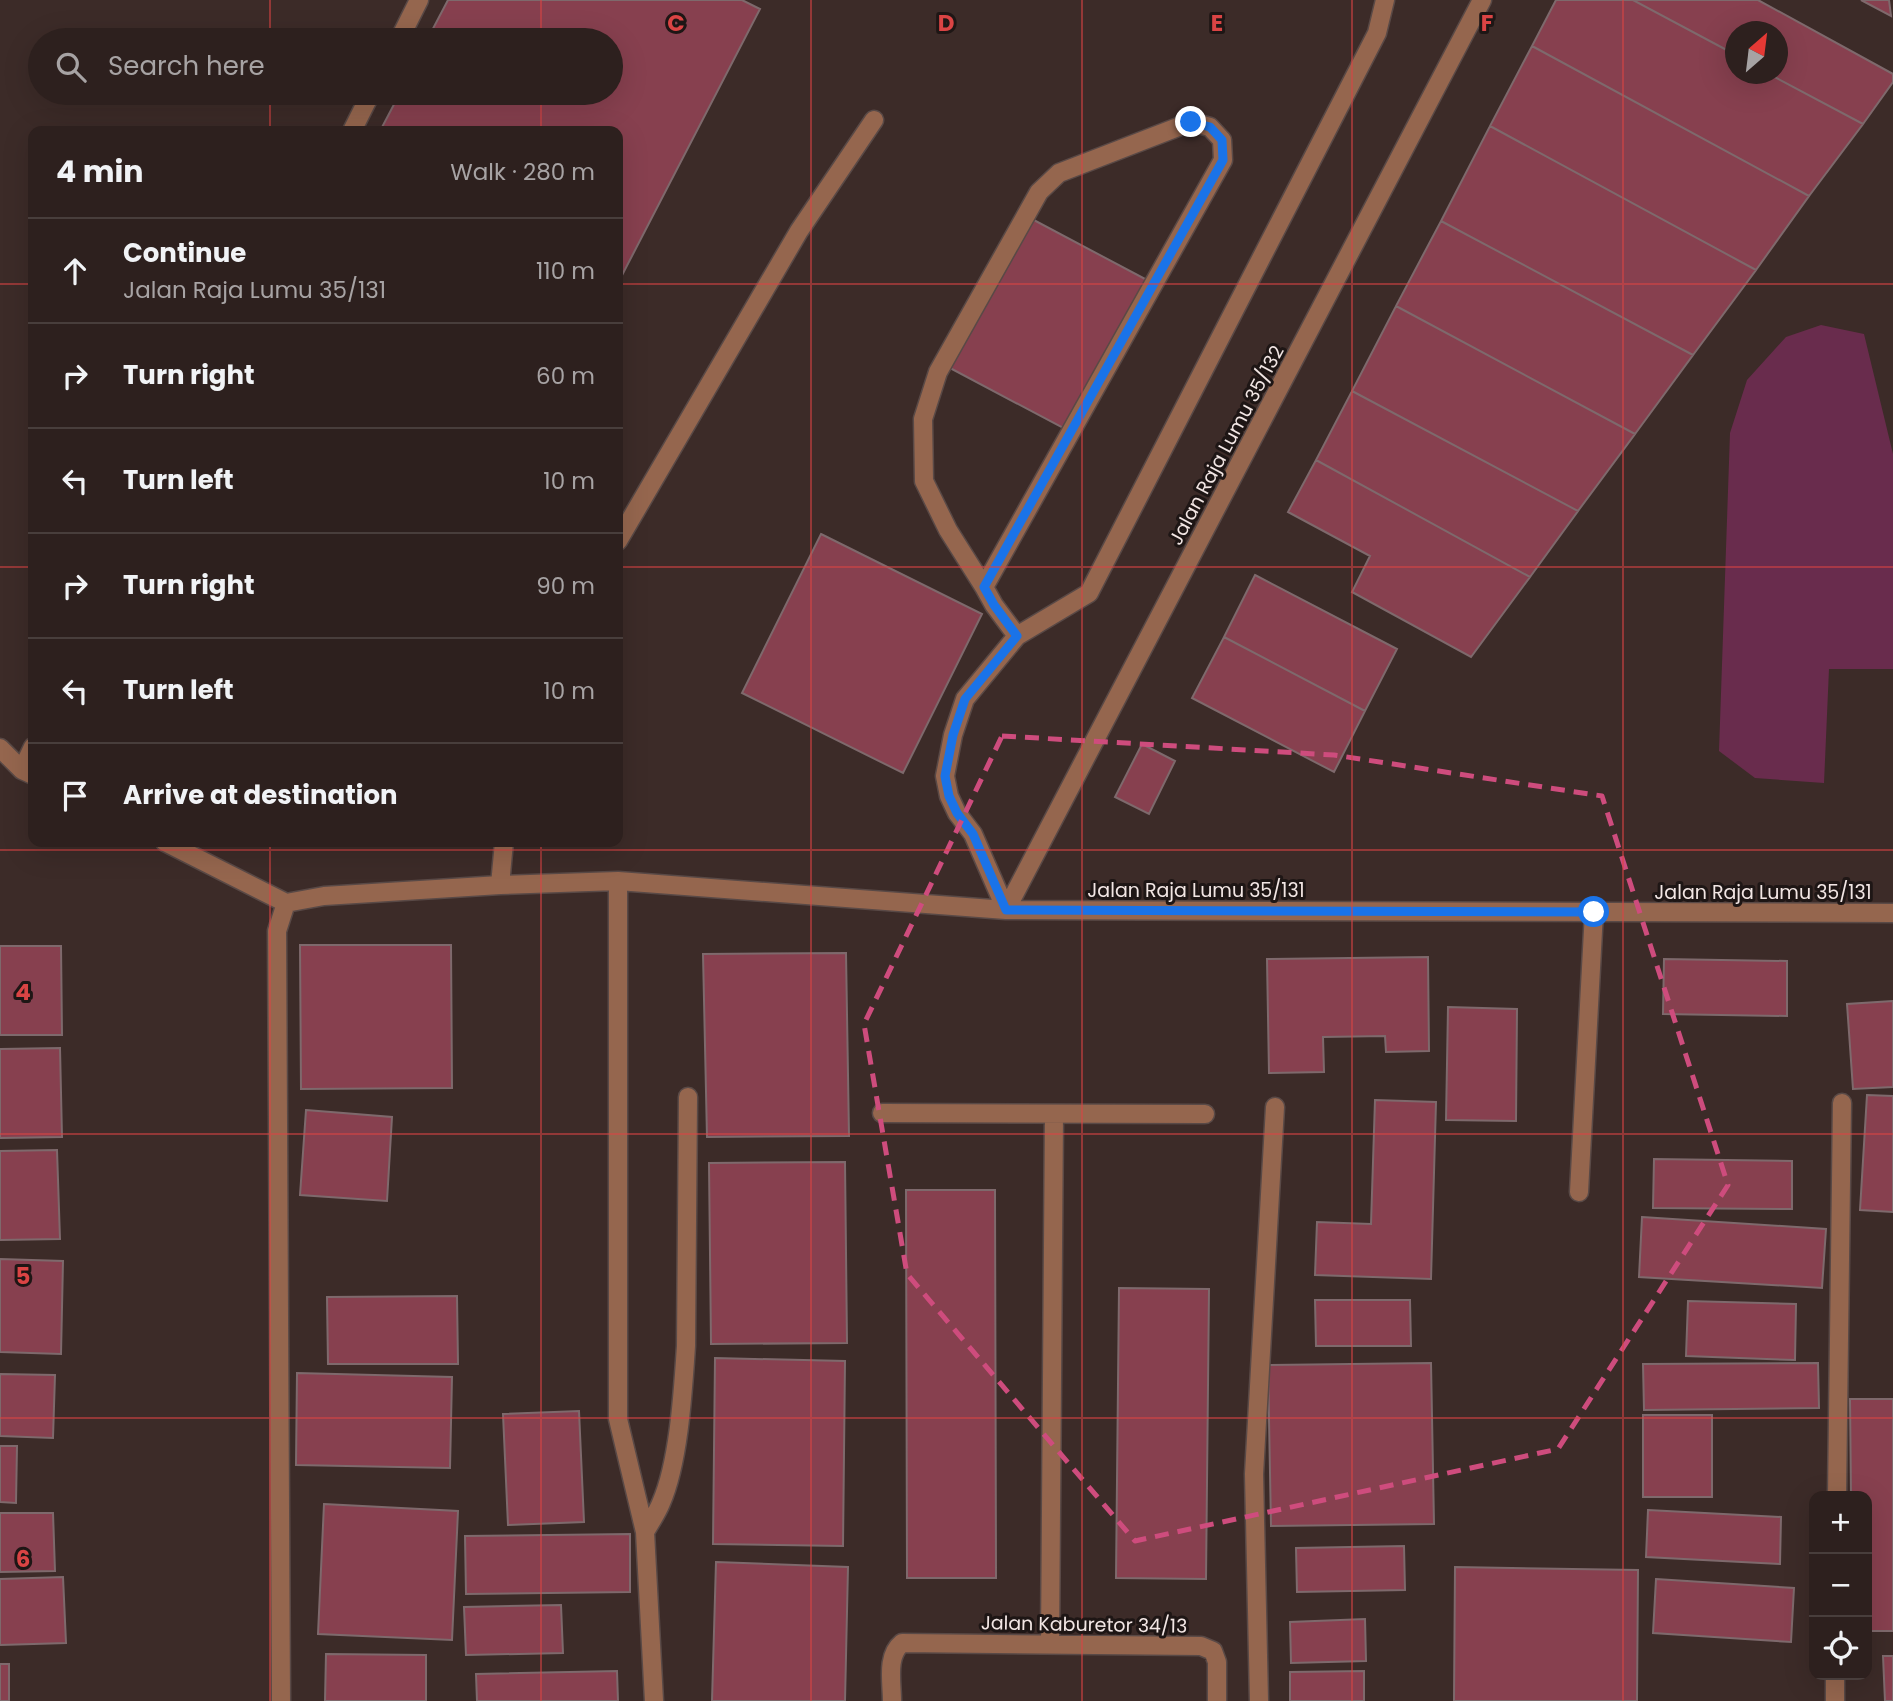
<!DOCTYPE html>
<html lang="en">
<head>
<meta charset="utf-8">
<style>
	:root { --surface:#2d201e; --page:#392d2b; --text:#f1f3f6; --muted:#a7a3a4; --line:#483e3c }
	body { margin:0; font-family:Poppins,sans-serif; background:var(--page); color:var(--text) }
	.controls { position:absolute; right:21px; bottom:21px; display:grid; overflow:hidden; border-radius:14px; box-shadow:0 7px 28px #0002 }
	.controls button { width:63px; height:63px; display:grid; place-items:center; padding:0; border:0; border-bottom:2px solid var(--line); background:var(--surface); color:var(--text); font:35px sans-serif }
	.compass { position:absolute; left:1725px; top:21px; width:63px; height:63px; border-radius:50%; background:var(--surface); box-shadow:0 7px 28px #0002; rotate:28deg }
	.stop { position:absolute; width:21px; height:21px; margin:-16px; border:5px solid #1a73e8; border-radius:50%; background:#fff }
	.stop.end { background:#1a73e8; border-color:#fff; box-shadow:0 2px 7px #0008 }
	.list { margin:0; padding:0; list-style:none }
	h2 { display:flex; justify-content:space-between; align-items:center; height:91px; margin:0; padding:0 28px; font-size:30px }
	h2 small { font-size:23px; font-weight:400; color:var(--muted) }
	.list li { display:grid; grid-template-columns:46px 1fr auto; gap:21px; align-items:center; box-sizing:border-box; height:105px; padding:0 28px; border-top:2px solid var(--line) }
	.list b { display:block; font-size:26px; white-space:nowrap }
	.list p { margin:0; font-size:23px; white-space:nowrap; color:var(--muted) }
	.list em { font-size:23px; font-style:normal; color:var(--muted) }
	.icon { flex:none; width:38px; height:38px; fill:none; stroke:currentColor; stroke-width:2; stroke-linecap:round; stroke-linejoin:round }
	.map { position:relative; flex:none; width:1893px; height:1701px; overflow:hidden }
	.search { position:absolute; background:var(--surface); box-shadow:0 7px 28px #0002; left:28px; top:28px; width:595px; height:77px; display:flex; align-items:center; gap:18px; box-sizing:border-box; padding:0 24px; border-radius:38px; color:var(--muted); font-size:26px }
	.panel { position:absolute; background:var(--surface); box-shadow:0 7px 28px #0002; left:28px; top:126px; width:595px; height:721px; border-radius:14px }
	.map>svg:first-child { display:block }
</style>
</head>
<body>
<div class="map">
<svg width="1893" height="1701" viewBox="0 0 1893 1701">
	<rect width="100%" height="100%" fill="#3c2b28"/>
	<path fill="#692c4d" d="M1821,325L1864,334L1893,454V669H1829L1824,783L1755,778L1719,751L1730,433L1747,380L1786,337Z"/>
	<path fill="#87404f" stroke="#7e696c" stroke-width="2" d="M448,0H742L760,9L618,283V131H380L400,93H611V40H427Z
		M1556,0H1633L1736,55V74H1769L1863,124L1809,196L1532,46Z
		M1633,0H1758L1893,74V82L1863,124L1769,74H1778V32H1736V55Z
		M1861,0H1889L1891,16Z
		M1532,46L1809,196L1756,270L1490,126Z
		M1490,126L1756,270L1693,355L1441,221Z
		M1030,218L1147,280L1067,430L950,368Z
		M1441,221L1693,355L1635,434L1396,306Z
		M1396,306L1635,434L1578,511L1352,391Z
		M1352,391L1578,511L1530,577L1316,460Z
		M1316,460L1530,577L1471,657L1352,592L1370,556L1288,512Z
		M821,534L982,614L903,773L742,693Z
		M1255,575L1397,649L1365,711L1224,637Z
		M1224,637L1365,711L1334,772L1192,698Z
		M1142,744L1175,761L1149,814L1115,797Z
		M300,945H451L452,1088L301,1089Z
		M0,946H61L62,1035H0Z
		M846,953L849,1136L707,1137L703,954Z
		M1428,957L1429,1051L1386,1052L1385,1036L1323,1037L1324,1072L1269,1073L1267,959Z
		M1664,959L1787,961V1016L1663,1014Z
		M1893,1001V1087L1853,1089L1847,1004Z
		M1448,1007L1517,1009L1516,1121L1446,1120Z
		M60,1048L62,1137L0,1138V1049Z
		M1867,1095L1893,1096V1212L1860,1210Z
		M1375,1100L1436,1102L1431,1279L1315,1275L1317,1222L1371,1224Z
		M306,1110L392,1117L387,1201L300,1195Z
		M57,1150L60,1239L0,1240V1151Z
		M1654,1159L1792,1161V1209L1653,1208Z
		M845,1162L847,1343L711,1344L709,1163Z
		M906,1190H995L996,1578H907Z
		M1642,1217L1826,1229L1822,1288L1639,1277Z
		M0,1259L63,1261L61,1354L0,1352Z
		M1119,1288L1209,1289L1206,1579L1116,1578Z
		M457,1296L458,1364H328L327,1297Z
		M1315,1300H1410L1411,1346H1316Z
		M1688,1301L1796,1304L1795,1360L1686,1356Z
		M715,1358L845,1361L843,1546L713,1544Z
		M1431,1363L1434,1524L1271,1526L1268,1365Z
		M1818,1363L1819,1408L1644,1410L1643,1364Z
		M297,1373L452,1377L450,1468L296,1465Z
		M0,1374L55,1375L53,1438L0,1436Z
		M1850,1399H1893V1631H1867V1496H1851Z
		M579,1411L584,1522L508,1525L503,1414Z
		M1643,1415H1712V1497H1643Z
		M0,1446H17L16,1503L0,1502Z
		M324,1504L458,1511L452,1640L318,1634Z
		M1648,1510L1781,1517L1780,1564L1646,1557Z
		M0,1513H53L55,1571L0,1572Z
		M630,1534V1592L466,1594L465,1536Z
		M1404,1546L1405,1590L1297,1592L1296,1548Z
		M716,1562L848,1567L845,1701H712Z
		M1455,1567L1638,1570L1637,1701H1454Z
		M63,1577L66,1643L0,1645V1579Z
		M1656,1579L1794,1588L1791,1642L1653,1633Z
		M561,1605L563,1653L466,1655L464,1607Z
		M1365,1619L1366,1661L1291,1663L1290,1622Z
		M326,1654L426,1655V1701H325Z
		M1883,1656H1893V1701H1885Z
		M0,1664H9V1701H0Z
		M617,1671L618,1701H477L476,1674Z
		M1364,1671V1701H1290V1672Z"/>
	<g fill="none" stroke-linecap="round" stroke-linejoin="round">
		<g stroke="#594946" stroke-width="21">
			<path id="minor" d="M399,40L419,0
				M352,131L371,93
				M618,541L799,231L874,120
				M984,587L948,530L924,481L923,419L938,372L1039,192L1059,173L1191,122L1210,127L1222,140L1223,160L984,587L994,605L1017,636
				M0,748L22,770L33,775
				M22,770L33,747
				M165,842L286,903L324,896L500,885L618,881L1006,910L1893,913
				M618,881V1419L645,1532L654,1701
				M500,885L504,842
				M1006,910L973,834L957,813L949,796L945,776L953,735L965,699L1017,636L1089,593L1377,33L1385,0
				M1006,910L1482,0
				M882,1113L1205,1114
				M1579,1192L1594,912
				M1837,1496L1842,1103
				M645,1532C650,1523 657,1513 661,1503C679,1462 683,1391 686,1346L688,1097
				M1050,1644L1054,1114
				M281,1701L277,931L286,903
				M892,1701C892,1682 886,1656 902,1643L1201,1646L1213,1651L1217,1662V1701
				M1259,1701L1254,1474L1275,1107
				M1835,1701V1675"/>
		</g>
		<use href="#minor" stroke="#95664e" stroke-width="18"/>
	</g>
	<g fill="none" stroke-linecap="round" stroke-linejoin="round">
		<path stroke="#1a73e8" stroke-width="9" d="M1191,122L1210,127L1222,140L1223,160L984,587L994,605L1017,636L965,699L953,735L945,776L949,796L957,813L973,834L1006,910L1594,912"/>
	</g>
	<path fill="none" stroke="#ce4c7d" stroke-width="5" stroke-dasharray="14 9" stroke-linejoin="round" d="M1002,736L1334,755L1602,796L1728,1185L1558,1449L1135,1541L907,1274L864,1024Z"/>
	<path fill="none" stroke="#da4444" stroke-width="2" stroke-opacity="0.55" d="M270,0V40M541,0V40M811,0V1701M1082,0V1701M1352,0V1701M1623,0V1701M270,93V131M541,93V131M0,284H33M618,284H1893M0,567H33M618,567H1893M270,842V1701M541,842V1701M0,850H1893M0,1134H1893M0,1418H1893"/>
	<g text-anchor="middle" stroke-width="6" stroke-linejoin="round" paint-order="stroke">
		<g font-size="19" fill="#f2e6e4" stroke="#1e1615">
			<text transform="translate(1226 445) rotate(-62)" y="7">Jalan Raja Lumu 35/132</text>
			<text x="1196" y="897">Jalan Raja Lumu 35/131</text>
			<text x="1763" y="899">Jalan Raja Lumu 35/131</text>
			<text transform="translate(1084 1624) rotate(1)" y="7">Jalan Kaburetor 34/13</text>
		</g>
	</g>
	<g font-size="23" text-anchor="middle" font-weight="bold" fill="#da4444" stroke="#1e1615" stroke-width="6" stroke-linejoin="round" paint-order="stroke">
		<text x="676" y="31">C</text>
		<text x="946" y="31">D</text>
		<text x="1217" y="31">E</text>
		<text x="1487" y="31">F</text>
		<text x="23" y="1000">4</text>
		<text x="23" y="1284">5</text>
		<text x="23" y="1567">6</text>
	</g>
</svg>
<div class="controls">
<button>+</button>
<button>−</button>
<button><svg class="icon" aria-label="locate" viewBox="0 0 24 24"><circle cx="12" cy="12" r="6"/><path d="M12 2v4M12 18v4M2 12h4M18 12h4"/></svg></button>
</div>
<svg class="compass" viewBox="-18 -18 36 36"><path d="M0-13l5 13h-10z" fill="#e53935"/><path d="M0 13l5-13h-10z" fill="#a7a3a4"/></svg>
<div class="stop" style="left:1594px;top:912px"></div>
<div class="stop end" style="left:1191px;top:122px"></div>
<div class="search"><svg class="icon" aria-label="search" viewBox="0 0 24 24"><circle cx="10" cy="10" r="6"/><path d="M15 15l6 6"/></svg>Search here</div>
<section class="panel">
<h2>4 min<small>Walk · 280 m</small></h2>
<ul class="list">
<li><svg class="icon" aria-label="ahead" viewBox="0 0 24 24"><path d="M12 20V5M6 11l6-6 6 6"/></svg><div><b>Continue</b><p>Jalan Raja Lumu 35/131</p></div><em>110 m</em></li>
<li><svg class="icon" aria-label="right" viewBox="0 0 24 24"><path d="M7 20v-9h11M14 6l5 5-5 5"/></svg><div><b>Turn right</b></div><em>60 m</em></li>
<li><svg class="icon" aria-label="left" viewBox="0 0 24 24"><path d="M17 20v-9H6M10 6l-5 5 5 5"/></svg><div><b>Turn left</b></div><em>10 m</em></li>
<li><svg class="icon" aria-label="right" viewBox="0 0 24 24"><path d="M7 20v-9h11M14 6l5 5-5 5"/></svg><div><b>Turn right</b></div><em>90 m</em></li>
<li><svg class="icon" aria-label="left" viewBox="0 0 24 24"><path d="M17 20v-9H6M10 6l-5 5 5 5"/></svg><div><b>Turn left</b></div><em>10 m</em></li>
<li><svg class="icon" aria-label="arrive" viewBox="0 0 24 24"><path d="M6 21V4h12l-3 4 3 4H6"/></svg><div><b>Arrive at destination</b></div></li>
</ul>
</section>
</div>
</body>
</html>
